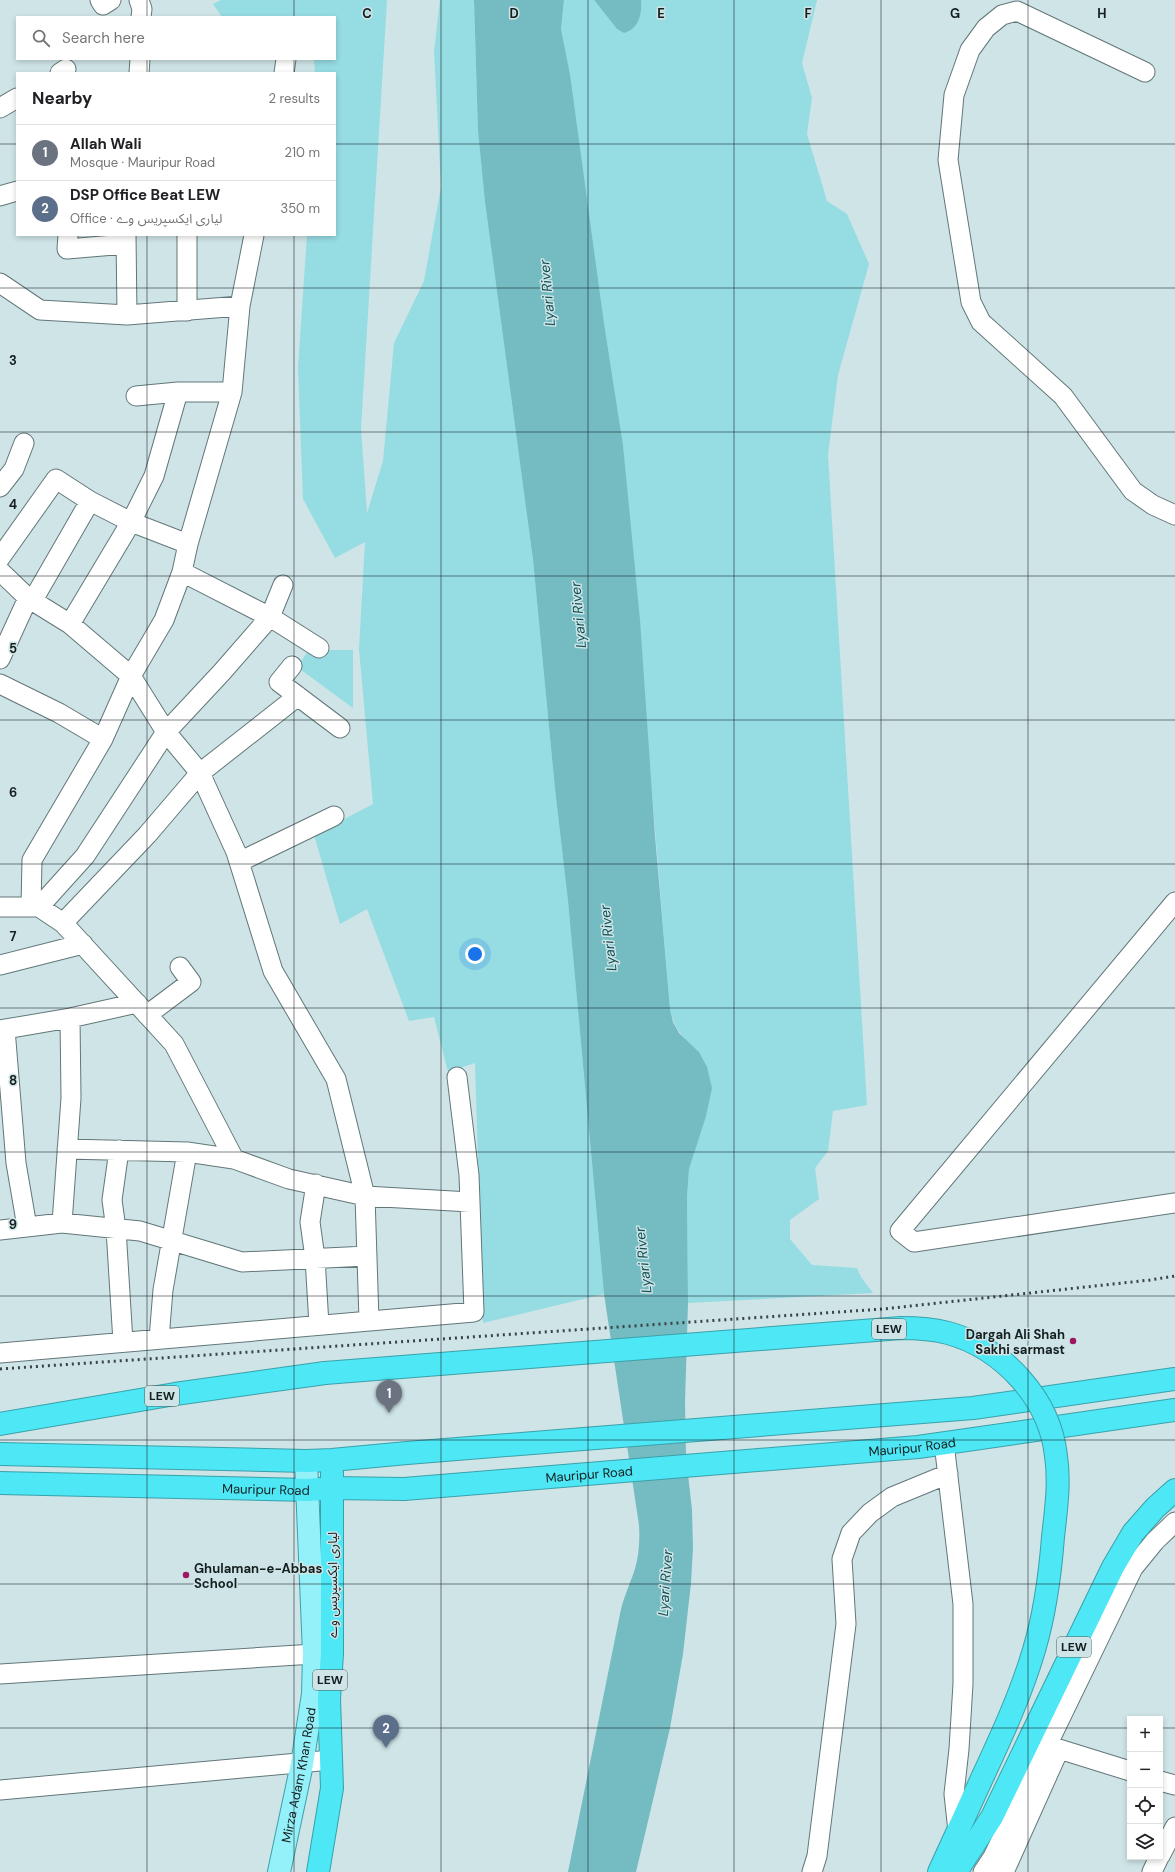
<!DOCTYPE html>
<html lang="en">
<head>
<meta charset="utf-8">
<style>
	:root { --surface:#fff; --page:#f2f2f2; --text:#202124; --muted:#757577; --line:#e0e0e0; --accent:#2563eb }
	body { margin:0; font-family:"DM Sans","Noto Sans Arabic",sans-serif; background:var(--page); color:var(--text) }
	.controls { position:absolute; right:12px; bottom:12px; display:grid; overflow:hidden; border-radius:0px; box-shadow:0 2px 6px #0003 }
	.controls button { width:36px; height:36px; display:grid; place-items:center; padding:0; border:0; border-bottom:1px solid var(--line); background:var(--surface); color:var(--text); font:20px sans-serif }
	.you { position:absolute; left:475px; top:954px; width:14px; height:14px; margin:-10px; border:3px solid #fff; border-radius:50%; background:#1a73e8; box-shadow:0 0 0 6px #1a73e833 }
	.badge { display:grid; place-items:center; width:26px; height:26px; border-radius:50%; background:var(--accent); color:#fff; font-size:13px; font-weight:700 }
	.pin { position:absolute; translate:-50% -33px; filter:drop-shadow(0 1px 2px #0008) }
	.pin::after { content:''; position:absolute; top:21px; width:14px; height:12px; background:inherit; clip-path:polygon(0 0,100% 0,50% 100%) }
	.list { margin:0; padding:0; list-style:none }
	h2 { display:flex; justify-content:space-between; align-items:center; height:52px; margin:0; padding:0 16px; font-size:17px }
	h2 small { font-size:13px; font-weight:400; color:var(--muted) }
	.list li { display:grid; grid-template-columns:26px 1fr auto; gap:12px; align-items:center; box-sizing:border-box; height:56px; padding:0 16px; border-top:1px solid var(--line) }
	.list b { display:block; font-size:15px; white-space:nowrap }
	.list p { margin:0; font-size:13px; white-space:nowrap; color:var(--muted) }
	.list em { font-size:13px; font-style:normal; color:var(--muted) }
	.icon { flex:none; width:22px; height:22px; fill:none; stroke:currentColor; stroke-width:2; stroke-linecap:round; stroke-linejoin:round }
	.map { position:relative; flex:none; width:1175px; height:1872px; overflow:hidden }
	.search { position:absolute; background:var(--surface); box-shadow:0 2px 6px #0003; left:16px; top:16px; width:320px; height:44px; display:flex; align-items:center; gap:10px; box-sizing:border-box; padding:0 14px; border-radius:0px; color:var(--muted); font-size:15px }
	.panel { position:absolute; background:var(--surface); box-shadow:0 2px 6px #0003; left:16px; top:72px; width:320px; height:164px; border-radius:0px }
	.map>svg:first-child { display:block }
</style>
</head>
<body>
<div class="map">
<svg width="1175" height="1872" viewBox="0 0 1175 1872">
	<rect width="100%" height="100%" fill="#cee4e6"/>
	<path fill="#96dce3" d="M221,0H387L361,429L367,513L383,461L394,343L424,281L441,187L434,51L440,0H474L478,131L485,202L533,560L555,789L568,901L604,1294L483,1323L475,1063L448,1072L434,1017L409,1021L367,909L340,924L314,835L373,804L359,649L365,542L335,558L303,499L298,368L307,235H335V73H315L314,59H335V17H222L213,4Z
		M564,0H594L617,29L639,18L641,0H817L802,63L812,98L807,134L827,201L847,214L869,264L838,375L828,455L867,1105L833,1111L828,1151L815,1168L819,1199L790,1220V1239L812,1265L857,1268L861,1277L873,1293L688,1303L687,1198L689,1169L696,1146L699,1052C683,1037 675,1031 670,1009L623,445L604,323L570,74L561,29Z
		M309,650H353V708L297,667Z"/>
	<path fill="#74bbc2" d="M474,0H564L561,29L570,74L604,323L623,445L640,620L655,836L670,1009L673,1022L679,1033L699,1052L707,1067L712,1088L706,1116L689,1169L687,1198L688,1303L685,1402L686,1457L692,1510L693,1548L691,1583L683,1654L670,1728L636,1872H568L620,1614C623,1599 629,1586 634,1572C639,1557 640,1541 639,1525L604,1294L568,901L555,789L533,560L485,202L478,131Z
		M594,0H641C642,14 639,29 624,33L617,29Z"/>
	<g fill="none" stroke-linecap="round" stroke-linejoin="round">
		<g stroke="#627779" stroke-width="21">
			<path id="minor" d="M100,0L103,5L111,0
				M139,0L142,9L141,17
				M1145,72L1017,11L1002,15L986,28L970,50L954,95L948,160L971,302L981,322L1063,396L1133,491L1153,505L1175,515
				M60,73L66,69
				M139,73L140,59
				M284,73L286,59
				M0,108L17,98
				M0,196L17,191
				M68,235L67,249L126,244
				M126,235L127,315
				M254,235L240,306L232,392L188,544L182,572L164,620L131,676L103,739L32,860L31,907H39L63,923L174,1044L234,1159L289,1179L365,1196L470,1202
				M0,283L40,310L127,315L240,306
				M187,311V235
				M136,396L178,392H232
				M0,487L14,469L24,443
				M0,558L56,479L90,501L131,522L188,544
				M0,571L28,598L70,624L131,676L166,732L200,773L236,852L273,971L336,1079L365,1196L369,1320
				M182,572L270,617L319,648
				M33,600L90,501
				M70,624L131,522L154,476L178,392
				M0,659L28,598
				M292,666L279,682L340,728
				M0,684L59,713L103,739
				M239,862L334,816
				M1175,902L900,1231L914,1242L1175,1203
				M0,907H31
				M39,907L85,856L166,732L222,672L270,617L283,585
				M63,923L147,835L200,773L298,696
				M0,965L83,944
				M147,1015L191,982L180,967
				M5,1029L16,1163L27,1227
				M0,1030L70,1018L137,1003
				M67,1149L187,1152L234,1159
				M119,1150L112,1200L116,1229L123,1342
				M316,1184L310,1222L315,1258L319,1325
				M62,1223L71,1098L70,1018
				M0,1230L62,1223L140,1231L242,1262L367,1256
				M159,1339L163,1290L187,1152
				M0,1353L474,1312L469,1175L457,1077
				M944,1443L963,1604V1684L959,1749L954,1794L958,1831
				M0,1674L314,1654
				M1048,1744L1059,1749L1130,1771
				M1160,1781L1175,1785
				M0,1790L331,1760
				M1160,1856L1175,1827
				M812,1872L817,1856L846,1624L842,1559L851,1533L870,1513L892,1497L948,1474
				M983,1872L993,1857L1133,1568L1155,1541L1175,1522
				M1004,1872L1057,1754
				M1152,1872L1159,1857"/>
		</g>
		<g stroke="#3aa1aa" stroke-width="24">
			<g id="major">
				<path id="s1" d="M279,1872L302,1764L313,1694L314,1654L306,1461"/>
			</g>
		</g>
		<g stroke="#3aa1aa" stroke-width="24">
			<g id="highway">
				<path d="M0,1424L175,1394L325,1373"/>
				<path d="M0,1454L306,1461L332,1460L407,1453L973,1408L1175,1379"/>
				<path id="s2" d="M0,1483L308,1490L332,1488L404,1489L918,1447L1175,1410"/>
				<path d="M318,1872L332,1788L329,1699L332,1654V1473"/>
				<path d="M939,1872L983,1776"/>
				<path d="M956,1872L992,1817L1113,1567L1133,1533L1155,1508L1175,1490"/>
			</g>
		</g>
		<use href="#minor" stroke="#fff" stroke-width="19"/>
		<use href="#major" stroke="#94f1f9" stroke-width="22"/>
		<use href="#highway" stroke="#4de7f5" stroke-width="22"/>
		<path stroke="#394446" stroke-width="3" stroke-dasharray="2 4" stroke-linecap="butt" d="M0,1369L883,1309L1150,1280L1175,1276"/>
		<g stroke="#3aa1aa" stroke-width="24" stroke-linecap="butt">
			<path id="highway-bridge" d="M325,1373L901,1328C917,1328 933,1329 948,1333C1003,1348 1050,1399 1056,1456C1060,1483 1056,1510 1053,1537C1050,1576 1045,1613 1034,1650C1021,1694 1002,1735 983,1776"/>
		</g>
		<use href="#highway-bridge" stroke="#4de7f5" stroke-width="22"/>
	</g>
	<path fill="none" stroke="#161f20" stroke-width="1" stroke-opacity="0.55" d="M147,0V17M294,0V17M441,0V1872M588,0V1872M734,0V1872M881,0V1872M1028,0V1872M147,59V73M294,59V73M0,144H17M335,144H1175M147,235V1872M294,235V1872M0,288H1175M0,432H1175M0,576H1175M0,720H1175M0,864H1175M0,1008H1175M0,1152H1175M0,1296H1175M0,1440H1175M0,1584H1175M0,1728H1130M1160,1728H1175"/>
	<g fill="#9f1561" stroke="#cee4e6" stroke-width="1.5">
		<circle cx="1073" cy="1341" r="4"/>
		<circle cx="186" cy="1575" r="4"/>
	</g>
	<g text-anchor="middle" stroke-width="3" stroke-linejoin="round" paint-order="stroke">
		<g fill="#cee4e6" stroke="#4d5a5b" stroke-width="1">
			<rect x="872" y="1319" width="34" height="20" rx="3"/>
			<rect x="145" y="1386" width="34" height="20" rx="3"/>
			<rect x="1057" y="1637" width="34" height="20" rx="3"/>
			<rect x="313" y="1670" width="34" height="20" rx="3"/>
		</g>
		<g font-size="12" font-weight="bold" fill="#161f20">
			<text x="889" y="1333">LEW</text>
			<text x="162" y="1400">LEW</text>
			<text x="1074" y="1651">LEW</text>
			<text x="330" y="1684">LEW</text>
		</g>
		<g font-size="13" font-weight="bold" fill="#161f20" stroke="#cee4e6" text-anchor="end">
			<text x="1065" y="1339">Dargah Ali Shah<tspan x="1065" dy="15">Sakhi sarmast</tspan></text>
			<text x="194" y="1573" text-anchor="start">Ghulaman-e-Abbas<tspan x="194" dy="15">School</tspan></text>
		</g>
		<g font-size="13" fill="#161f20" stroke="#cee4e6">
			<text dy="5" stroke="none"><textPath href="#s2" startOffset="914">Mauripur Road</textPath></text>
			<text dy="5" stroke="none"><textPath href="#s2" startOffset="590">Mauripur Road</textPath></text>
			<text dy="5" stroke="none"><textPath href="#s2" startOffset="266">Mauripur Road</textPath></text>
			<text transform="translate(332 1585) rotate(-90)" y="5">لیاری ایکسپریس وے</text>
			<text dy="5" stroke="none"><textPath href="#s1" startOffset="99">Mirza Adam Khan Road</textPath></text>
		</g>
		<g font-size="14" font-style="italic" fill="#105055" stroke="#cee4e6">
			<text transform="translate(547 293) rotate(-95)" y="5">Lyari River</text>
			<text transform="translate(578 615) rotate(-95)" y="5">Lyari River</text>
			<text transform="translate(608 938) rotate(-96)" y="5">Lyari River</text>
			<text transform="translate(643 1260) rotate(-96)" y="5">Lyari River</text>
			<text transform="translate(665 1583) rotate(-86)" y="5">Lyari River</text>
		</g>
	</g>
	<g font-size="13" text-anchor="middle" font-weight="bold" fill="#161f20" stroke="#cee4e6" stroke-width="3" stroke-linejoin="round" paint-order="stroke">
		<text x="367" y="18">C</text>
		<text x="514" y="18">D</text>
		<text x="661" y="18">E</text>
		<text x="808" y="18">F</text>
		<text x="955" y="18">G</text>
		<text x="1102" y="18">H</text>
		<text x="13" y="365">3</text>
		<text x="13" y="509">4</text>
		<text x="13" y="653">5</text>
		<text x="13" y="797">6</text>
		<text x="13" y="941">7</text>
		<text x="13" y="1085">8</text>
		<text x="13" y="1229">9</text>
	</g>
</svg>
<div class="controls">
<button>+</button>
<button>−</button>
<button><svg class="icon" aria-label="locate" viewBox="0 0 24 24"><circle cx="12" cy="12" r="6"/><path d="M12 2v4M12 18v4M2 12h4M18 12h4"/></svg></button>
<button><svg class="icon" aria-label="layers" viewBox="0 0 24 24"><path d="M12 4l9 5-9 5-9-5zM3 14l9 5 9-5"/></svg></button>
</div>
<div class="you"></div>
<div class="pin badge" style="left:389px;top:1413px;background:#6b7280">1</div>
<div class="pin badge" style="left:386px;top:1748px;background:#5c6f8a">2</div>
<div class="search"><svg class="icon" aria-label="search" viewBox="0 0 24 24"><circle cx="10" cy="10" r="6"/><path d="M15 15l6 6"/></svg>Search here</div>
<section class="panel">
<h2>Nearby<small>2 results</small></h2>
<ul class="list">
<li><span class="badge" style="background:#6b7280">1</span><div><b>Allah Wali</b><p>Mosque · Mauripur Road</p></div><em>210 m</em></li>
<li><span class="badge" style="background:#5c6f8a">2</span><div><b>DSP Office Beat LEW</b><p>Office · لیاری ایکسپریس وے</p></div><em>350 m</em></li>
</ul>
</section>
</div>
</body>
</html>
